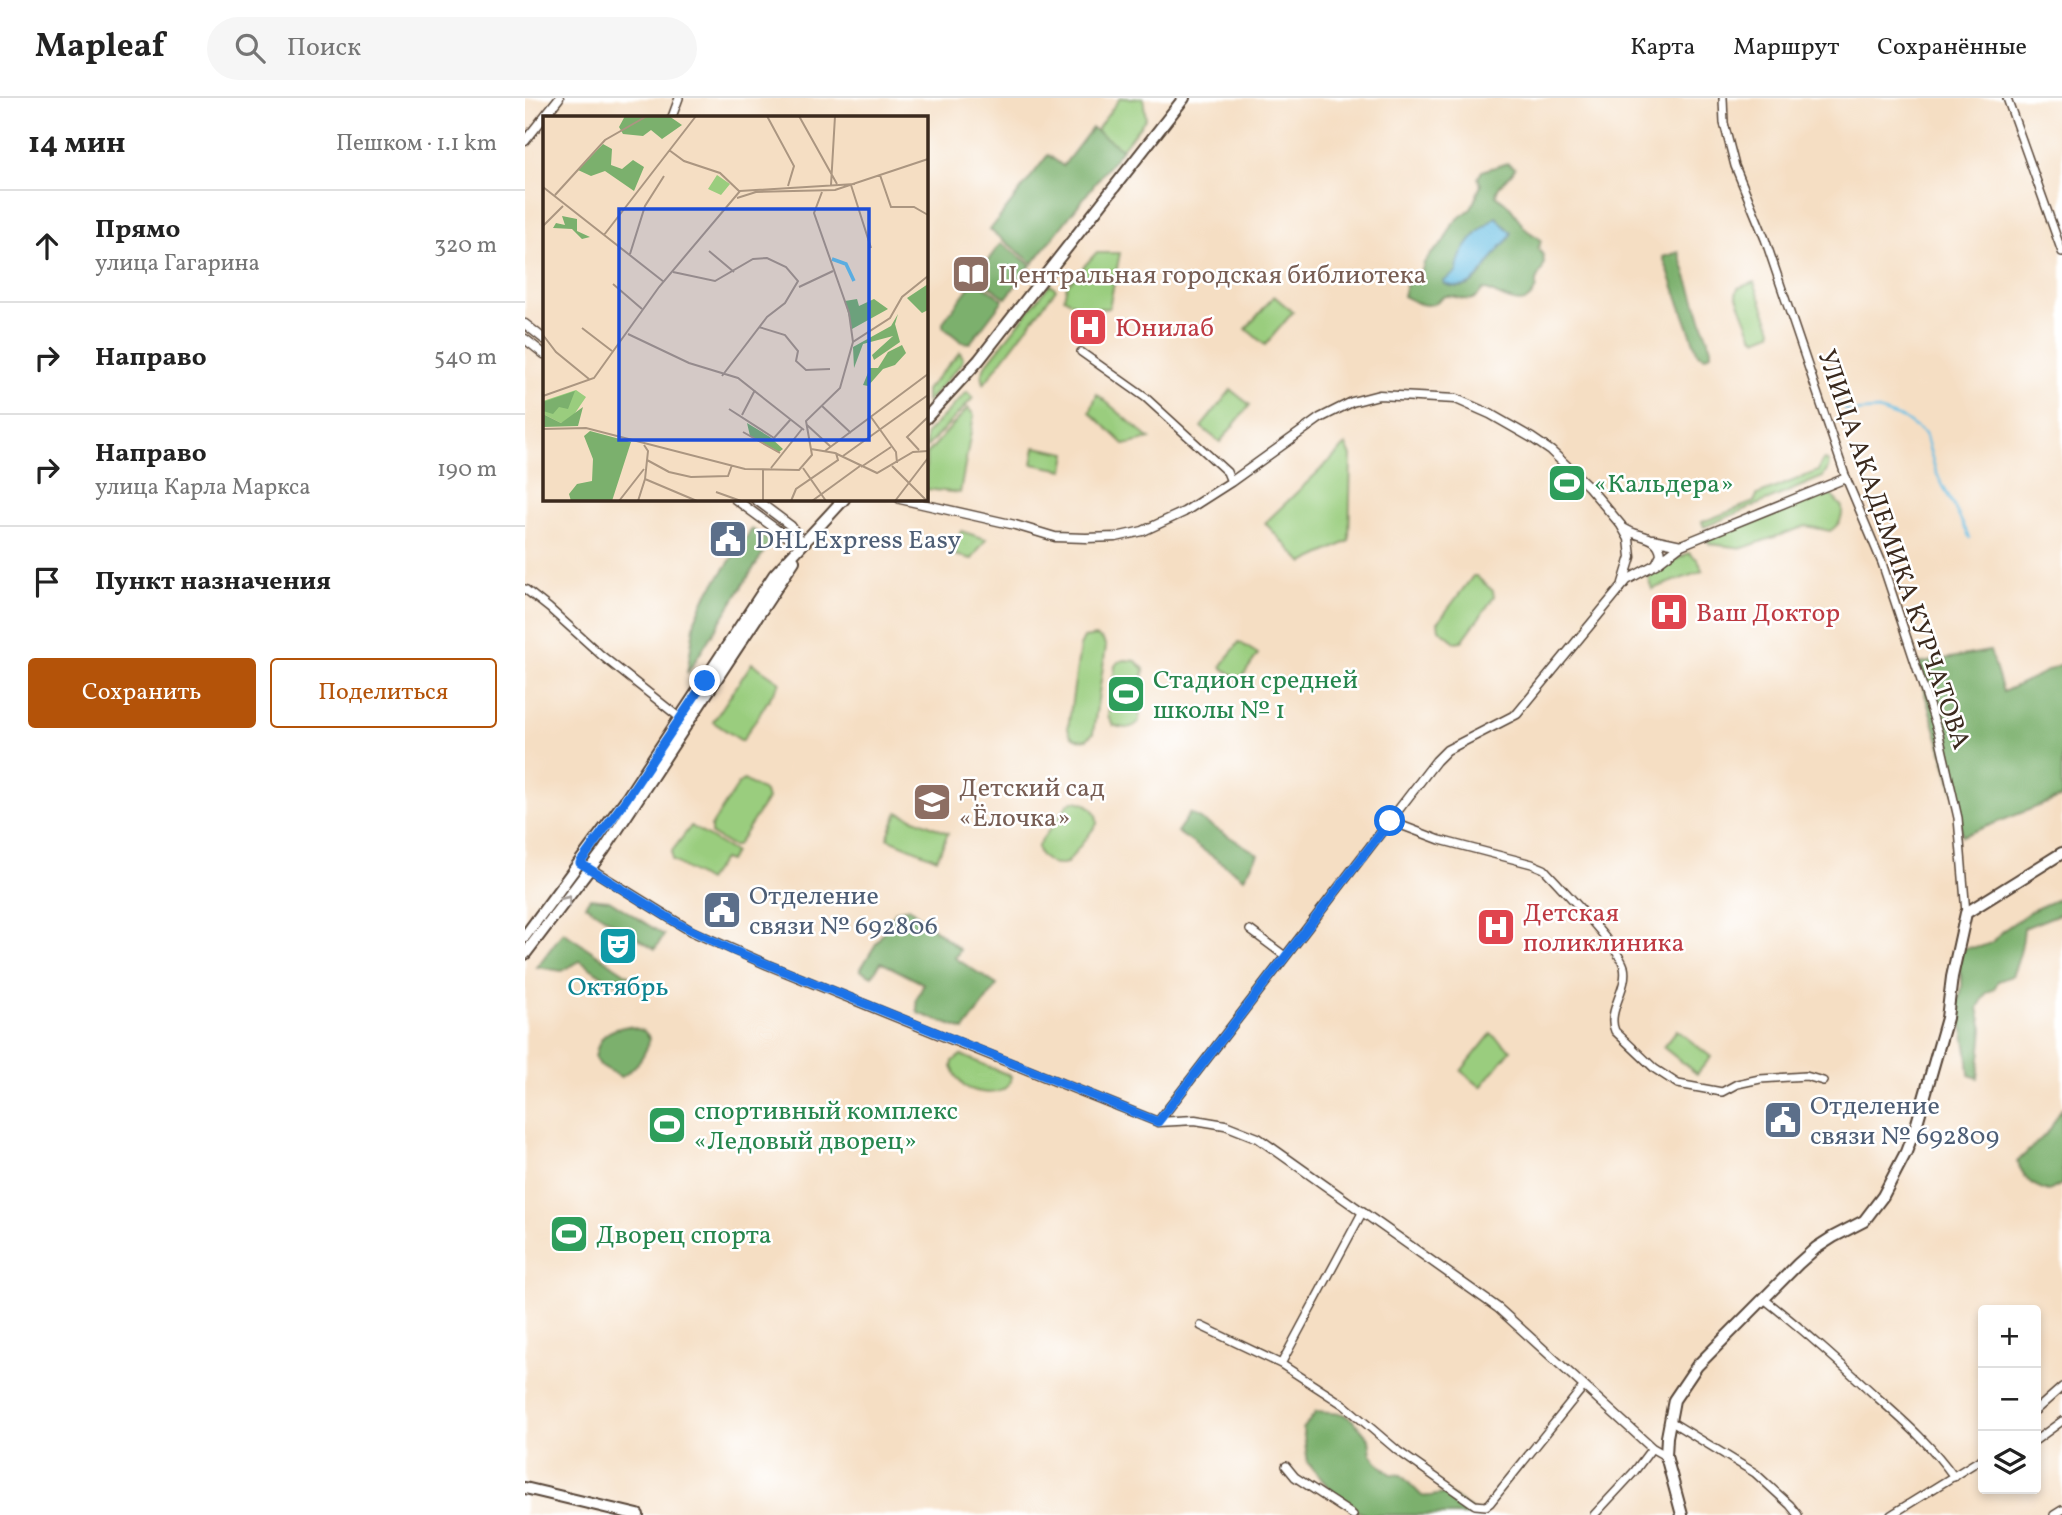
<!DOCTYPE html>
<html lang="ru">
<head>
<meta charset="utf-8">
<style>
	:root { --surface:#fff; --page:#f6f6f6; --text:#222; --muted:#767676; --line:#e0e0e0; --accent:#b45309 }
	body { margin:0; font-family:Vollkorn,serif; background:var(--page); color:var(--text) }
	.controls { position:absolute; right:21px; bottom:21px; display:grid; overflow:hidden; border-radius:7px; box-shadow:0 4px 10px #0003 }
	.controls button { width:63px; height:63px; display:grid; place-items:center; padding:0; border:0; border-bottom:2px solid var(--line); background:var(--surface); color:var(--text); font:35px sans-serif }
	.stop { position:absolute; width:21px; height:21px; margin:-16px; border:5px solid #1a73e8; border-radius:50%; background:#fff }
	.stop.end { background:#1a73e8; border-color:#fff; box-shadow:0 2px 7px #0008 }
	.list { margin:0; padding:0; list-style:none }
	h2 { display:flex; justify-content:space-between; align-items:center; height:91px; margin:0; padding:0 28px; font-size:30px }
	h2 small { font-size:23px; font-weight:400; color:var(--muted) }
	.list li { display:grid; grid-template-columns:46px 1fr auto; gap:21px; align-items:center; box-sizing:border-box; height:112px; padding:0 28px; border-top:2px solid var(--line) }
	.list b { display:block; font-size:26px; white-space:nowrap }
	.list p { margin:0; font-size:23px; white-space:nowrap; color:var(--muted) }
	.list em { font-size:23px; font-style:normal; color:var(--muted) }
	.actions { display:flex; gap:14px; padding:21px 28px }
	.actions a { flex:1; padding:16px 0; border:2px solid var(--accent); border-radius:7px; text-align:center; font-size:24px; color:var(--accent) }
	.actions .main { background:var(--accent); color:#fff }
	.icon { flex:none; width:38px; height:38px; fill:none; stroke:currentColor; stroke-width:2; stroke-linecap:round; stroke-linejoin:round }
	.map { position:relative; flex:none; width:1537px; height:1417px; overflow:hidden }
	header { display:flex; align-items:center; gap:42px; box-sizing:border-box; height:98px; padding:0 35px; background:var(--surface); border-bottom:2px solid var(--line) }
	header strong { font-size:33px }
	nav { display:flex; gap:38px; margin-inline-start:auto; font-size:24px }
	.search { width:490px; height:63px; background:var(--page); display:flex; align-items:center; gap:18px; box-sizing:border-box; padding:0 24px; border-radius:38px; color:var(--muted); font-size:26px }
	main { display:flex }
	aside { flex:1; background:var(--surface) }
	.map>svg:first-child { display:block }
</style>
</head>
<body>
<header>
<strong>Mapleaf</strong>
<div class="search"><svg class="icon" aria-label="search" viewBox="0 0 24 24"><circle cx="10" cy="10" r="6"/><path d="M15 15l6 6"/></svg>Поиск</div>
<nav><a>Карта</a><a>Маршрут</a><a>Сохранённые</a></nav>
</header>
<main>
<aside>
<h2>14 мин<small>Пешком · 1.1 km</small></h2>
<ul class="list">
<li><svg class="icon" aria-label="ahead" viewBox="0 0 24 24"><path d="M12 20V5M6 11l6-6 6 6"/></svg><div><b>Прямо</b><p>улица Гагарина</p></div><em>320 m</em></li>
<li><svg class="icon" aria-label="right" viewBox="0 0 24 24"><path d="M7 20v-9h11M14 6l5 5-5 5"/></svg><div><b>Направо</b></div><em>540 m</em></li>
<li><svg class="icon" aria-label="right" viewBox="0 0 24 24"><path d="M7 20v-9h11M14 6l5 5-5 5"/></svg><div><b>Направо</b><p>улица Карла Маркса</p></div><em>190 m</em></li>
<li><svg class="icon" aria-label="arrive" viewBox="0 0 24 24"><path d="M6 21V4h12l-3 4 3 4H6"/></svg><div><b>Пункт назначения</b></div></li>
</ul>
<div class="actions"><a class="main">Сохранить</a><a>Поделиться</a></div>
</aside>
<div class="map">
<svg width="1537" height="1417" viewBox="0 0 1537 1417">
	<rect width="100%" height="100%" fill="#fff"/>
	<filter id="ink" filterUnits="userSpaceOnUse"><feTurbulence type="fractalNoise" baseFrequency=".0143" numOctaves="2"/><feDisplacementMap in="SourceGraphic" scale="14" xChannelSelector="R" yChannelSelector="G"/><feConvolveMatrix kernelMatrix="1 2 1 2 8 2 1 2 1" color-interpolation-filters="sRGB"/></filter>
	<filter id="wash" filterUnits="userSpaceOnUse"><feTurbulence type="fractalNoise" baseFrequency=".00686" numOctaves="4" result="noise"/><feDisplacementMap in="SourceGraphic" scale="28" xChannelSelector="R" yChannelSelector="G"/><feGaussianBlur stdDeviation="1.57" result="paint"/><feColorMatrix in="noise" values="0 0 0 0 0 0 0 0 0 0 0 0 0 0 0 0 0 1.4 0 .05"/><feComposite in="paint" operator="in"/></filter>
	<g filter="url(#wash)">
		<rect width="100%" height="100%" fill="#f5dec3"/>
		<path fill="#9acd7e" stroke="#6a7c4e" stroke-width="2" d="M595,0H618L621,20L597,51L571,33Z
			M571,155H595L584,210C567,211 554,210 539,200L542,187Z
			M1229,184L1247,231L1246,235L1231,241L1227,237L1211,196L1213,190Z
			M525,186L531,191L459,286L457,276L460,268Z
			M749,198L768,214L740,247L721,231Z
			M435,254L438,260L437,265L402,304L401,303V292Z
			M706,292L725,307L695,344L676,329Z
			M442,294L448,300L401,350V336Z
			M572,296L625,341L600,347L565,314Z
			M443,310L449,317L435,395L401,391V357Z
			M821,347L826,358L824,443L778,465L740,425Z
			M510,349L542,355L539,372L507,366Z
			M1300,362L1304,364L1303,371L1298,379L1179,429L1177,424L1229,404L1232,397L1293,373L1296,365Z
			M1294,397H1306L1317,409C1318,421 1315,426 1305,433L1281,428L1218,450L1185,446L1181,441Z
			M436,433L461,441L447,461L426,456Z
			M1164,455L1173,462L1178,473L1127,491L1123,480L1130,472Z
			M948,478H951L968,493L969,499L937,543L930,544L914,531L913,524Z
			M571,538L578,542L581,549L568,635L562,641C553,643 545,640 543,630L555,548L559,540Z
			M714,544L733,556L715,582L696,569Z
			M599,562L611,563L619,571L614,623C608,632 597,631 588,627L583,618L590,568L593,564Z
			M227,565L255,584L217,643L188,624Z
			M219,682L240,694L242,701L215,743L211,748H206L186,736V728L215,684Z
			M548,703C561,703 573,712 572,726L542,765L530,767C521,763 512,758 513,747L543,706Z
			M373,714L423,735L412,761L362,740Z
			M166,728L209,754L204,763L198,761L182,783L147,762V753Z
			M1152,932L1186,959L1172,976L1138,949Z
			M966,936L986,952L956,989L936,973Z
			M436,957L486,978C484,1000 453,997 439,988C433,983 430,976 427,969L428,963Z"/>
		<path fill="#7bb06d" stroke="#5b6d46" stroke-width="2" fill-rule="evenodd" d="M567,30L597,51L508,165L465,132L523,57L538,68Z
			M982,65L990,70C985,81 972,85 971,98C984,105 990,116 998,128C1002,134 1011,137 1016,143L1013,151L1018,157C1021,172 1016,171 1011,183C1011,185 1011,187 1011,189C1002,219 974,195 958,191C946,209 940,199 924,198C917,197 915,202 910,205C900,211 887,202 878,198L881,187L896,175L899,165L905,157L918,145L928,126L935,119L946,111L956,87L953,80L957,73ZM971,119L986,135C984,144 978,145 973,152C960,170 948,199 920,186V183L932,174C935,150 952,133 971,119Z
			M476,145L506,167L481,200L451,178Z
			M1154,154L1186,251V256L1180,259L1173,256L1138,159Z
			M450,181L478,202L445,245L437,244L418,229V224Z
			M227,431L245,444L162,576L170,522L181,498Z
			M1465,553L1478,594L1537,566V699L1437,738L1431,701L1391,566Z
			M665,715L733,756L719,780L652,734Z
			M1537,799V815L1499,830C1498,847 1494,862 1487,878L1473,883L1469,891L1461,895L1453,910L1458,931L1453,980L1444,977C1443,961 1442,944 1437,929C1435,923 1432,920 1432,913C1431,904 1437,895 1437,887C1438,871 1427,868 1439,850L1455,849L1466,845L1480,831L1508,812Z
			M65,800L84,802L139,837L130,851L60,807Z
			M384,810L435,852L430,860L472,887L439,932L393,915L391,902L399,886L356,864L347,878L335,872L371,813Z
			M38,834L112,883C90,892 72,874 55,863L37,873L12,869Z
			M103,928L119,933L125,940C121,956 111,971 96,979L75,967L70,959C74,937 82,932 103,928Z
			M1537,1010V1086L1524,1093C1504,1087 1501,1082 1492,1064L1524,1033Z
			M791,1314L818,1316L829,1323L844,1341L846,1356L855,1367L866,1376L876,1377L897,1398C909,1399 914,1395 924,1396L954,1417H841L827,1411L809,1396L783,1365L778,1331Z"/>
		<path fill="#66bee3" stroke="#507480" stroke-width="2" d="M971,119L986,135C984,144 978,145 973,152C959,170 948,199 919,185V183L932,174C932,151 955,132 971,119Z"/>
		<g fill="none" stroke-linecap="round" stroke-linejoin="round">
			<path stroke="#66bee3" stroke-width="2.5" d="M1313,304L1324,314L1353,312L1379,321L1400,336L1411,374L1445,440"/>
		</g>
	</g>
	<g filter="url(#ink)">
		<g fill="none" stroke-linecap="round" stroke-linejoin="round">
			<g stroke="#574537" stroke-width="10">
				<path id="minor" d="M1198,0L1199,25L1210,68L1240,141L1321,380L1357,465L1414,637L1433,720L1441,815
					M1482,0L1537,154
					M147,19L154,0
					M556,254L621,300L702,374L706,384
					M0,491L24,510L76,557L155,620
					M865,723L915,742L1007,766L1019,771C1034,787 1096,852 1099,869C1104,890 1081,913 1090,933L1130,971L1153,986L1197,994L1212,986L1235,981L1281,978L1298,983
					M725,832L760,858
					M1239,1201C1279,1232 1316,1266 1354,1301C1381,1325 1408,1349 1429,1379
					M676,1228L756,1266L819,1307L873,1353L950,1407L961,1408L965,1405L1059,1288
					M756,1266L838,1113
					M1511,1312L1537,1289
					M1145,1323L1230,1375L1265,1407L1273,1417
					M1511,1342L1537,1323
					M761,1368L770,1379L828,1417
					M1069,1417L1109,1374L1127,1350
					M1366,1417L1458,1360
					M1529,1417L1537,1412"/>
			</g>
			<g stroke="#574537" stroke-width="11">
				<path id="tertiary" d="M0,43L34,0
					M0,226L19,241
					M0,241L19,256
					M210,401L259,437L278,445
					M230,401L266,428L278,445
					M375,401L490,427L530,439L561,440L591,439L618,433L659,414L706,384L795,320L827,304L854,297L931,301L965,316L1007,340L1026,353L1063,388L1096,427L1104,441L1106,459L1098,485
					M1100,431C1113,440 1134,436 1136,456L1132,464
					M1128,441L1156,447
					M61,768L166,833L243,867L430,943L633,1024L670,1022L700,1027L733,1040L973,1210L1127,1350L1141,1358
					M633,1024L911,663L922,652L992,616L1102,482L1131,466L1156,447L1321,380"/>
			</g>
			<g stroke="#574537" stroke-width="14">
				<path id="primary" d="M401,320L454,262L659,0
					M0,838L102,700L249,477L319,401
					M0,856L79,752L269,463
					M0,1390L113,1417
					M1157,1417L1141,1358L1142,1339L1149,1302L1172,1268L1273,1166L1291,1150L1308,1139L1339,1123L1358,1098L1381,1054L1392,1025L1422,920L1427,879L1441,815L1537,755"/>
			</g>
			<use href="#minor" stroke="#fff" stroke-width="7"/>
			<use href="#tertiary" stroke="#fff" stroke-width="8"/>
			<use href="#primary" stroke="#fff" stroke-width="10"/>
		</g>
		<defs><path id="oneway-chevron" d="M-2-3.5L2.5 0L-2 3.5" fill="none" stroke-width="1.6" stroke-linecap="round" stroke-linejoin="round" transform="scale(1.75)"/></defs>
		<use stroke="#a79f9a" href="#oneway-chevron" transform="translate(42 802) rotate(-52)"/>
	</g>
	<g fill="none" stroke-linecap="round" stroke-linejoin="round" filter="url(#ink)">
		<path stroke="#1a73e8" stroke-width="9" d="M180,583L102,700L55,765L154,826L207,852L633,1024L865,723"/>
	</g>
	<defs>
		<g id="library-square" transform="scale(2.0125)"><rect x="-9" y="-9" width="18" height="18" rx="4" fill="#8d6e63" stroke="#fff"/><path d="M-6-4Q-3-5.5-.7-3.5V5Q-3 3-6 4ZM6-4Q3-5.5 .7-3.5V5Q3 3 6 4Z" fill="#fff"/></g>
		<g id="hospital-square" transform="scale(2.0125)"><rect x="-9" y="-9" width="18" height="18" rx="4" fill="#e0444e" stroke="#fff"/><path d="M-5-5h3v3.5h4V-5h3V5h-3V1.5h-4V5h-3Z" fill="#fff"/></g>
		<g id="stadium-square" transform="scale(2.0125)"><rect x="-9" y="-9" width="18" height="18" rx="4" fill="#2e9e5b" stroke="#fff"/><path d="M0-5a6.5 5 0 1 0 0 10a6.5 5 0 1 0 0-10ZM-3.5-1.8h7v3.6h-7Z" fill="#fff"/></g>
		<g id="civic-square" transform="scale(2.0125)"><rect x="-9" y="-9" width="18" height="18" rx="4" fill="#5c6f8a" stroke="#fff"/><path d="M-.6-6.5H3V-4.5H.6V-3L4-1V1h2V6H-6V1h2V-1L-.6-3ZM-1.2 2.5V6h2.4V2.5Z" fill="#fff"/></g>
		<g id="school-square" transform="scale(2.0125)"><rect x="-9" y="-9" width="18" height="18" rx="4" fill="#8d6e63" stroke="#fff"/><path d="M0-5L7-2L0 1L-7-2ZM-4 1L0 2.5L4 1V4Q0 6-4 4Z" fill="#fff"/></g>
		<g id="theatre-square" transform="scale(2.0125)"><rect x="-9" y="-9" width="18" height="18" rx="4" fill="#0f9aa8" stroke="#fff"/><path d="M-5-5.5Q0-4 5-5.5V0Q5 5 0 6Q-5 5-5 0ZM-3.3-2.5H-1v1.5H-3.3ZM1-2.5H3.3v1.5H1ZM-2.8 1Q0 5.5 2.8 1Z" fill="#fff"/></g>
	</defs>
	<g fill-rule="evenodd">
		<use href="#library-square" x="446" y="176"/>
		<use href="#hospital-square" x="563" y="229"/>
		<use href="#stadium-square" x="1042" y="385"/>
		<use href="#civic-square" x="203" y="441"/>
		<use href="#hospital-square" x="1144" y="514"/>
		<use href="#stadium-square" x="601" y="596"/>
		<use href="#school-square" x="407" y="704"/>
		<use href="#civic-square" x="197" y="812"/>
		<use href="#hospital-square" x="971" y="829"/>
		<use href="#theatre-square" x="93" y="848"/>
		<use href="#civic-square" x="1258" y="1022"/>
		<use href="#stadium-square" x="142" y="1027"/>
		<use href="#stadium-square" x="44" y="1136"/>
	</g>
	<g text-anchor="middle" stroke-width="5" stroke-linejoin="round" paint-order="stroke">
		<g font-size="26" fill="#785e54" stroke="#fff" text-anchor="start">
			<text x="473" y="185">Центральная городская библиотека</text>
			<text x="434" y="698">Детский сад<tspan x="434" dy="30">«Ёлочка»</tspan></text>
		</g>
		<g font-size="26" fill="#be3a42" stroke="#fff" text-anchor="start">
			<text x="590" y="238">Юнилаб</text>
			<text x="1171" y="523">Ваш Доктор</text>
			<text x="998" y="823">Детская<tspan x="998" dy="30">поликлиника</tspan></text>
		</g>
		<g font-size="26" fill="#27864d" stroke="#fff" text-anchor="start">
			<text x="1069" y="394">«Кальдера»</text>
			<text x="628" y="590">Стадион средней<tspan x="628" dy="30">школы № 1</tspan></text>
			<text x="169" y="1021">спортивный комплекс<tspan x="169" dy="30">«Ледовый дворец»</tspan></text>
			<text x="71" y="1145">Дворец спорта</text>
		</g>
		<g font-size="26" fill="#4e5e75" stroke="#fff" text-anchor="start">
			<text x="230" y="450">DHL Express Easy</text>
			<text x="224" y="806">Отделение<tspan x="224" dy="30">связи № 692806</tspan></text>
			<text x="1285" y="1016">Отделение<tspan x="1285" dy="30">связи № 692809</tspan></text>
		</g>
		<g font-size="26" fill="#3b2a1e" stroke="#fff">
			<text transform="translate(1370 451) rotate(71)" y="9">УЛИЦА АКАДЕМИКА КУРЧАТОВА</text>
		</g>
		<g font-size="26" fill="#0d838f" stroke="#fff">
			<text x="93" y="897">Октябрь</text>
		</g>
	</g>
	<g transform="translate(18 18)">
		<rect width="385" height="385" fill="#f5dec3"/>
		<path d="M174,59L187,68L178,79L165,73ZM33,274L43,281L28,303L18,307L0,298V285Z" fill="#9acd7e"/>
		<path d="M82,0H126L139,9L119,23L108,14L100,20L80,18L76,11ZM60,28L69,33L68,49L79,53L90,44L101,51L91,75L62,55L48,60L35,54ZM19,100L34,103V115L47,121L39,123L29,113L10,112L13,107L22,109ZM385,168V194L379,197L364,182ZM314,183L316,190L331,183L345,193L309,213L302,185ZM355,198L352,208L357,226L331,244L329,239L350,220L320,228L311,252L310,231L348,210ZM359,229L363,237L352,249L340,253L325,270L320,269L327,252H335L345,236ZM32,275L25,293L16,291L10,298L0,295V286ZM40,291L35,310L0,311V298L18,307ZM204,307L227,321L240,333L236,336L207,320ZM47,315L88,326L69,385H28L26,378L34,368L49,365L50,343L41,320Z" fill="#7bb06d"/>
		<path fill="none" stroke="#66bee3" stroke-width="3.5" d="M289,143L303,148L311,165"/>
		<path fill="none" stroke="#ab9681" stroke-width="2" d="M224,0L251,50L245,70M256,0L294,68M126,34L141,45L177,57L196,75M337,59L348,91H371L385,99M288,69L292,0M308,69L328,132M0,71L121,166M279,76L271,97L306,197L310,226M12,79L62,24L104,0M194,82L213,76L292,74L385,43M0,110L20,90M61,119L153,0M166,135L191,156M87,138L102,90L121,60M130,156L172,165L210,143L224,142L243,151L255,165L242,187L224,201L179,260M70,168L99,193M256,171L290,155M216,211L242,219L255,235L253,245L263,254L287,253M39,212L69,235M85,218L146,247L195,262L261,314M0,219L13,236L46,263M0,280L51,262L116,171L197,75L312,68M279,290L308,317M186,293L231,322L248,303M199,299L212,274M328,301L353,336L354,347M264,309L288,331M0,313L43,312L202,353L256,354L269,339L263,305L297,272L310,226L347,202L359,181L385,160M200,316L237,337M268,333L292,337L334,357L370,336L385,335M376,334L364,321L385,301M282,335L385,258M300,340L385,279M104,344L126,356L148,361L185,360L189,349M349,350L384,385M318,351L348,331M228,352L259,313M260,352L283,385M102,363L154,385M173,376L198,385M76,385L101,353M95,385L102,363L105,335L101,329M220,385V354M248,385L253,373L295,344L293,337M269,385L317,350M352,385L385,342"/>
		<path fill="#1d4ed8" fill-opacity="0.15" stroke="#1d4ed8" stroke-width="3.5" d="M76,93H326V324H76Z"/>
		<rect width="385" height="385" fill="none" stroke="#3b2a1e" stroke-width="3.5"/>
	</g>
</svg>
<div class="controls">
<button>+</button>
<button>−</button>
<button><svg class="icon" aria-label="layers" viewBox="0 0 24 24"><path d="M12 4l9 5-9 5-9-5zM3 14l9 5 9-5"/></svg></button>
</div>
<div class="stop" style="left:865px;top:723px"></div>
<div class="stop end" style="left:180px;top:583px"></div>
</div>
</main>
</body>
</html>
